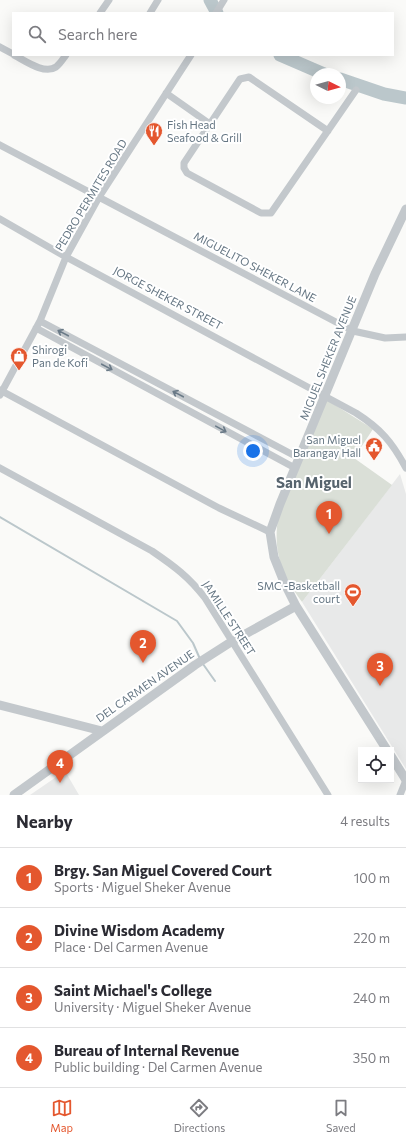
<!DOCTYPE html>
<html lang="en">
<head>
<meta charset="utf-8">
<style>
	:root { --surface:#fff; --page:#f2f2f3; --text:#2b2b33; --muted:#7c7c81; --line:#e1e1e2; --accent:#e4572e }
	body { margin:0; font-family:Commissioner,sans-serif; background:var(--page); color:var(--text) }
	.controls { position:absolute; right:12px; bottom:12px; display:grid; overflow:hidden; border-radius:0px; box-shadow:0 4px 16px #0002 }
	.controls button { width:36px; height:36px; display:grid; place-items:center; padding:0; border:0; border-bottom:1px solid var(--line); background:var(--surface); color:var(--text); font:20px sans-serif }
	.compass { position:absolute; left:310px; top:68px; width:36px; height:36px; border-radius:50%; background:var(--surface); box-shadow:0 4px 16px #0002; rotate:95deg }
	.you { position:absolute; left:253px; top:451px; width:14px; height:14px; margin:-10px; border:3px solid #fff; border-radius:50%; background:#1a73e8; box-shadow:0 0 0 6px #1a73e833 }
	.badge { display:grid; place-items:center; width:26px; height:26px; border-radius:50%; background:var(--accent); color:#fff; font-size:13px; font-weight:700 }
	.pin { position:absolute; translate:-50% -33px; filter:drop-shadow(0 1px 2px #0008) }
	.pin::after { content:''; position:absolute; top:21px; width:14px; height:12px; background:inherit; clip-path:polygon(0 0,100% 0,50% 100%) }
	.list { margin:0; padding:0; list-style:none }
	h2 { display:flex; justify-content:space-between; align-items:center; height:52px; margin:0; padding:0 16px; font-size:17px }
	h2 small { font-size:13px; font-weight:400; color:var(--muted) }
	.list li { display:grid; grid-template-columns:26px 1fr auto; gap:12px; align-items:center; box-sizing:border-box; height:60px; padding:0 16px; border-top:1px solid var(--line) }
	.list b { display:block; font-size:15px; white-space:nowrap }
	.list p { margin:0; font-size:13px; white-space:nowrap; color:var(--muted) }
	.list em { font-size:13px; font-style:normal; color:var(--muted) }
	.icon { flex:none; width:22px; height:22px; fill:none; stroke:currentColor; stroke-width:2; stroke-linecap:round; stroke-linejoin:round }
	.map { position:relative; flex:none; width:406px; height:795px; overflow:hidden }
	.search { position:absolute; background:var(--surface); box-shadow:0 4px 16px #0002; left:12px; right:12px; top:12px; height:44px; display:flex; align-items:center; gap:10px; box-sizing:border-box; padding:0 14px; border-radius:0px; color:var(--muted); font-size:15px }
	.sheet { height:292px; background:var(--surface) }
	nav { display:flex; justify-content:space-around; align-items:center; box-sizing:border-box; height:56px; border-top:1px solid var(--line); background:var(--surface); font-size:11px; color:var(--muted) }
	nav a { display:grid; justify-items:center; gap:2px }
	nav .on { color:var(--accent) }
	.map>svg:first-child { display:block }
</style>
</head>
<body>
<div class="map">
<svg width="406" height="795" viewBox="0 0 406 795">
	<rect width="100%" height="100%" fill="#fafaf8"/>
	<path fill="#e8e9e9" d="M400,474L406,494V769L302,602Z
		M65,771L79,795H30Z"/>
	<path fill="#dadfd7" d="M327,400L373,429L354,458L392,485L302,602C282,574 273,554 278,518Z"/>
	<g fill="none" stroke-linecap="round" stroke-linejoin="round">
		<path stroke="#bbc7cb" stroke-width="2" d="M0,517L177,621L193,643L200,659
			M203,664L215,681"/>
		<path stroke="#bbc7cb" stroke-width="13" d="M210,0L217,13
			M280,55L324,74
			M340,79L384,94L406,98"/>
		<path stroke="#c3c8cc" stroke-width="7" d="M100,13L109,0
			M150,13L158,0
			M216,13L224,0
			M0,47L13,54
			M14,55C24,60 44,75 56,67C60,64 63,59 66,55
			M166,93L210,124
			M328,131L249,77L240,79L184,163V168L187,173L261,213H271L356,90
			M0,145L353,331L385,338L406,337
			M0,219L66,257L356,413C381,429 392,442 406,468
			M40,321L299,458
			M36,328L295,468
			M0,390L219,508L270,532
			M0,395L40,321L66,257L99,197L191,55
			M0,468L152,551C174,566 189,577 205,598L328,795
			M400,795L406,780"/>
		<path stroke="#c3c8cc" stroke-width="9" d="M0,705L102,731
			M387,750L296,606L284,582L274,557L270,532L280,504L375,274L406,209
			M391,756L406,780
			M14,795L195,665L231,642L296,606"/>
	</g>
	<defs><path id="oneway-shaft" d="M-6 0H5M1.5-3L5.5 0L1.5 3" fill="none" stroke-width="1.6" stroke-linecap="round" stroke-linejoin="round"/></defs>
	<g stroke="#6a7a87">
		<use href="#oneway-shaft" transform="translate(63 333) rotate(-152)"/>
		<use href="#oneway-shaft" transform="translate(107 367) rotate(28)"/>
		<use href="#oneway-shaft" transform="translate(178 394) rotate(-152)"/>
		<use href="#oneway-shaft" transform="translate(221 429) rotate(29)"/>
	</g>
	<defs>
		<g id="restaurant-pin" transform="scale(0.9)"><path d="M0 17L-7.5 6A9.5 9.5 0 1 1 7.5 6Z" fill="#e4572e" stroke="#fff"/><path d="M-5-6h1v4h1v-4h1v4h1v-4h1v5L-1.5 .5V6h-2V.5L-5-1ZM5-6V6H3V1.5H1.5Q1.5-4 5-6Z" fill="#fff"/></g>
		<g id="shop-pin" transform="scale(0.9)"><path d="M0 17L-7.5 6A9.5 9.5 0 1 1 7.5 6Z" fill="#e4572e" stroke="#fff"/><path d="M-5-2.5h2.3a2.7 3.5 0 0 1 5.4 0H5L5.5 6h-11ZM-1.5-2.5h3a1.5 2.3 0 0 0-3 0Z" fill="#fff"/></g>
		<g id="civic-pin" transform="scale(0.9)"><path d="M0 17L-7.5 6A9.5 9.5 0 1 1 7.5 6Z" fill="#e4572e" stroke="#fff"/><path d="M-.6-6.5H3V-4.5H.6V-3L4-1V1h2V6H-6V1h2V-1L-.6-3ZM-1.2 2.5V6h2.4V2.5Z" fill="#fff"/></g>
		<g id="stadium-pin" transform="scale(0.9)"><path d="M0 17L-7.5 6A9.5 9.5 0 1 1 7.5 6Z" fill="#e4572e" stroke="#fff"/><path d="M0-5a6.5 5 0 1 0 0 10a6.5 5 0 1 0 0-10ZM-3.5-1.8h7v3.6h-7Z" fill="#fff"/></g>
	</defs>
	<g fill-rule="evenodd">
		<use href="#restaurant-pin" x="154" y="131"/>
		<use href="#shop-pin" x="19" y="356"/>
		<use href="#civic-pin" x="374" y="446"/>
		<use href="#stadium-pin" x="353" y="592"/>
	</g>
	<g text-anchor="middle" stroke-width="4" stroke-linejoin="round" paint-order="stroke">
		<g font-size="11" fill="#657683" stroke="#fff" text-anchor="start">
			<text x="167" y="129">Fish Head<tspan x="167" dy="13">Seafood &amp; Grill</tspan></text>
			<text x="32" y="354">Shirogi<tspan x="32" dy="13">Pan de Kofi</tspan></text>
			<text x="361" y="444" text-anchor="end">San Miguel<tspan x="361" dy="13">Barangay Hall</tspan></text>
			<text x="340" y="590" text-anchor="end">SMC -Basketball<tspan x="340" dy="13">court</tspan></text>
		</g>
		<g font-size="11" fill="#657683" stroke="#fff">
			<text transform="translate(91 195) rotate(-59)" y="4">PEDRO PERMITES ROAD</text>
			<text transform="translate(255 267) rotate(28)" y="4">MIGUELITO SHEKER LANE</text>
			<text transform="translate(168 298) rotate(28)" y="4">JORGE SHEKER STREET</text>
			<text transform="translate(328 358) rotate(-68)" y="4">MIGUEL SHEKER AVENUE</text>
			<text transform="translate(229 618) rotate(57)" y="4">JAMILLE STREET</text>
			<text transform="translate(145 686) rotate(-35)" y="4">DEL CARMEN AVENUE</text>
		</g>
		<g font-size="15" font-weight="bold" fill="#57646e" stroke="#fff">
			<text x="314" y="488">San Miguel</text>
		</g>
	</g>
</svg>
<div class="controls">
<button><svg class="icon" aria-label="locate" viewBox="0 0 24 24"><circle cx="12" cy="12" r="6"/><path d="M12 2v4M12 18v4M2 12h4M18 12h4"/></svg></button>
</div>
<svg class="compass" viewBox="-18 -18 36 36"><path d="M0-13l5 13h-10z" fill="#e53935"/><path d="M0 13l5-13h-10z" fill="#7c7c81"/></svg>
<div class="you"></div>
<div class="pin badge" style="left:329px;top:534px">1</div>
<div class="pin badge" style="left:143px;top:663px">2</div>
<div class="pin badge" style="left:380px;top:686px">3</div>
<div class="pin badge" style="left:60px;top:783px">4</div>
<div class="search"><svg class="icon" aria-label="search" viewBox="0 0 24 24"><circle cx="10" cy="10" r="6"/><path d="M15 15l6 6"/></svg>Search here</div>
</div>
<section class="sheet">
<h2>Nearby<small>4 results</small></h2>
<ul class="list">
<li><span class="badge">1</span><div><b>Brgy. San Miguel Covered Court</b><p>Sports · Miguel Sheker Avenue</p></div><em>100 m</em></li>
<li><span class="badge">2</span><div><b>Divine Wisdom Academy</b><p>Place · Del Carmen Avenue</p></div><em>220 m</em></li>
<li><span class="badge">3</span><div><b>Saint Michael's College</b><p>University · Miguel Sheker Avenue</p></div><em>240 m</em></li>
<li><span class="badge">4</span><div><b>Bureau of Internal Revenue</b><p>Public building · Del Carmen Avenue</p></div><em>350 m</em></li>
</ul>
</section>
<nav>
<a class="on"><svg class="icon" aria-label="map" viewBox="0 0 24 24"><path d="M3 6l6-2 6 2 6-2v14l-6 2-6-2-6 2zM9 4v14M15 6v14"/></svg>Map</a>
<a><svg class="icon" aria-label="directions" viewBox="0 0 24 24"><path d="M12 3l9 9-9 9-9-9zM9 14v-3h6M13 9l2 2-2 2"/></svg>Directions</a>
<a><svg class="icon" aria-label="saved" viewBox="0 0 24 24"><path d="M7 4h10v16l-5-4-5 4z"/></svg>Saved</a>
</nav>
</body>
</html>
